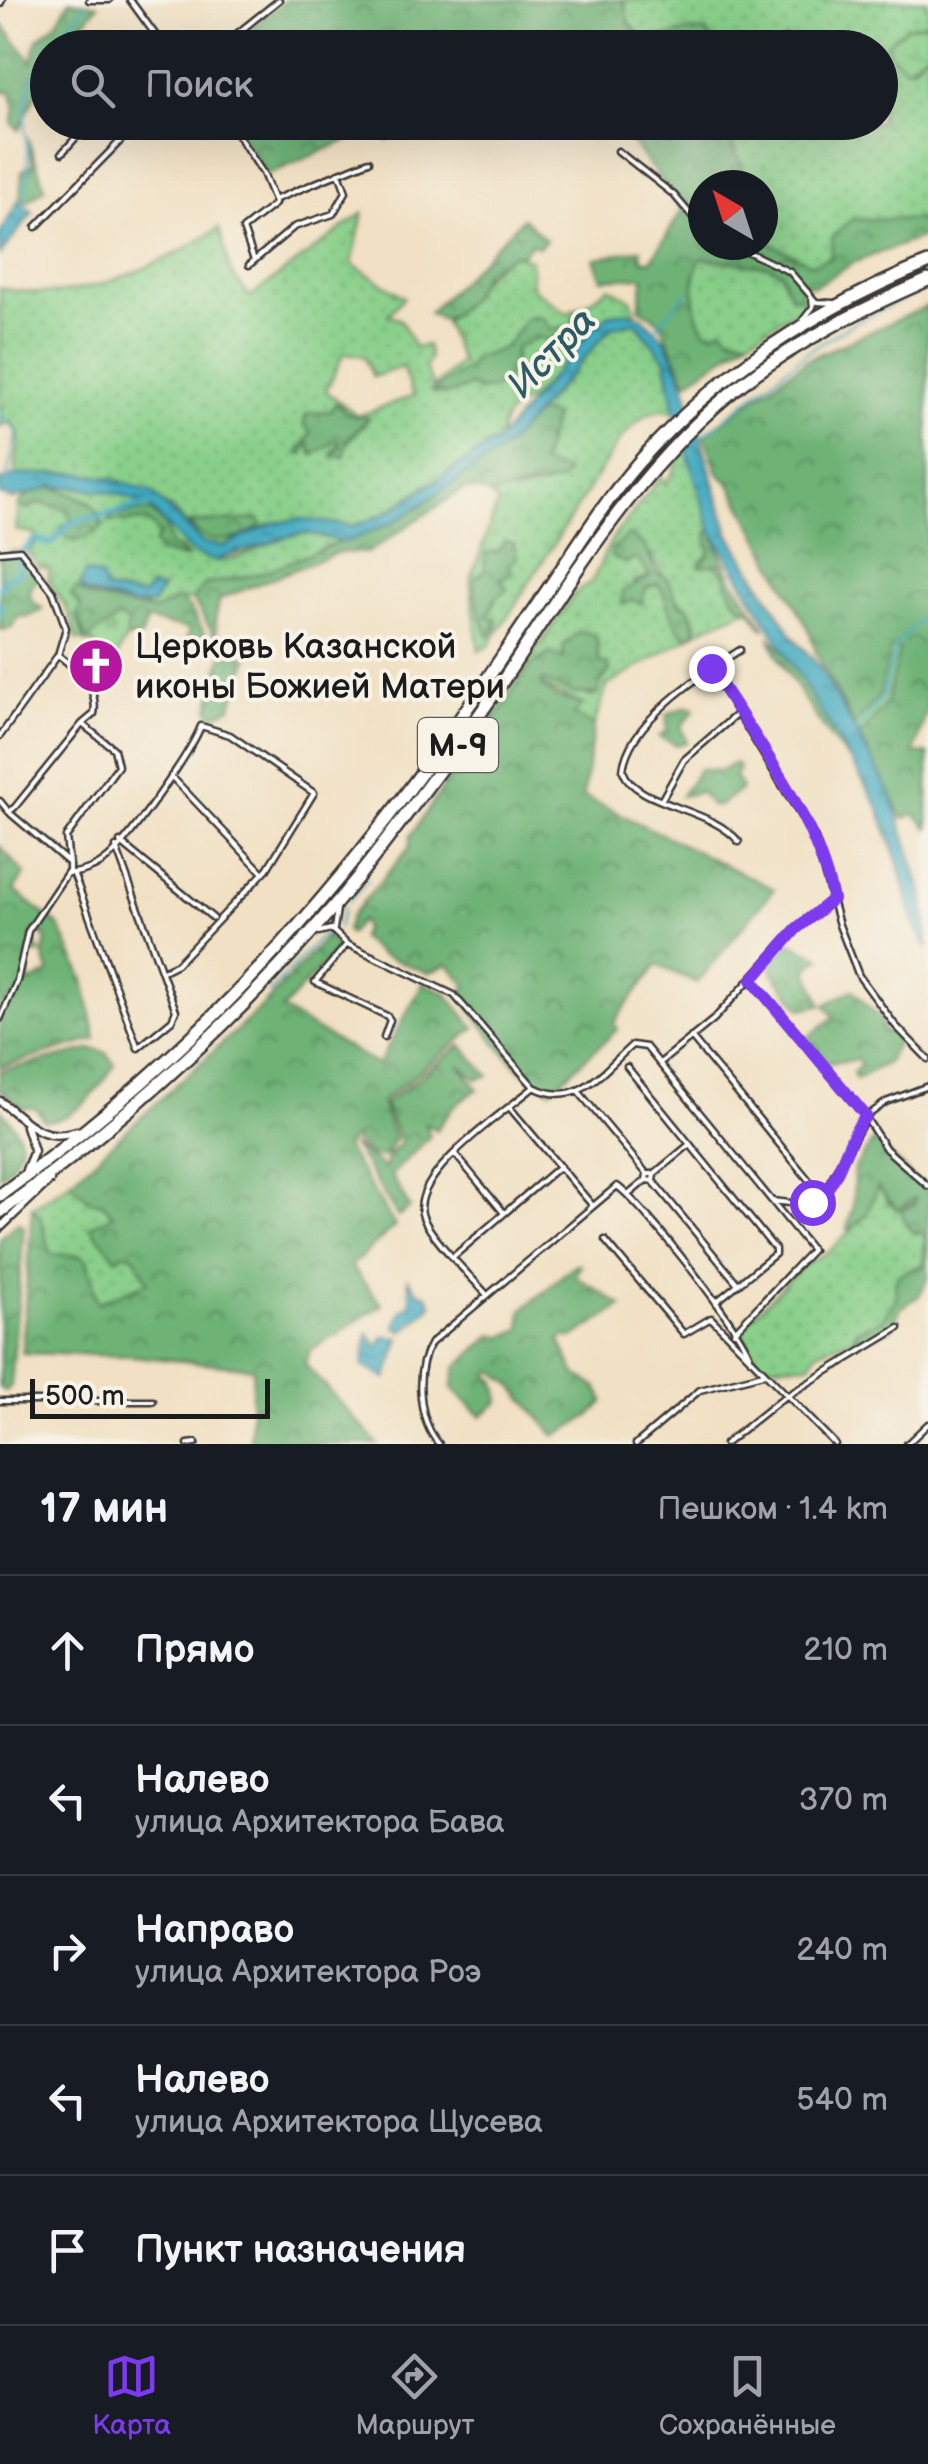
<!DOCTYPE html>
<html lang="ru">
<head>
<meta charset="utf-8">
<style>
	:root { --surface:#171b24; --page:#20242c; --text:#f1f3f6; --muted:#9ea1a6; --line:#363941; --accent:#7c3aed }
	body { margin:0; font-family:"Balsamiq Sans",sans-serif; background:var(--page); color:var(--text) }
	.compass { position:absolute; left:688px; top:170px; width:90px; height:90px; border-radius:50%; background:var(--surface); box-shadow:0 10px 40px #0002; rotate:321deg }
	.scale { position:absolute; left:30px; bottom:25px; width:240px; box-sizing:border-box; padding-left:10px; border:5px solid #1c1c1c; border-top:0; font-size:28px; line-height:35px; white-space:nowrap; color:#1c1c1c; -webkit-text-stroke:8px #f7f3e8; paint-order:stroke }
	.stop { position:absolute; width:30px; height:30px; margin:-22px; border:8px solid #7c3aed; border-radius:50%; background:#fff }
	.stop.end { background:#7c3aed; border-color:#fff; box-shadow:0 2px 10px #0008 }
	.list { margin:0; padding:0; list-style:none }
	h2 { display:flex; justify-content:space-between; align-items:center; height:130px; margin:0; padding:0 40px; font-size:42px }
	h2 small { font-size:32px; font-weight:400; color:var(--muted) }
	.list li { display:grid; grid-template-columns:65px 1fr auto; gap:30px; align-items:center; box-sizing:border-box; height:150px; padding:0 40px; border-top:2px solid var(--line) }
	.list b { display:block; font-size:38px; white-space:nowrap }
	.list p { margin:0; font-size:32px; white-space:nowrap; color:var(--muted) }
	.list em { font-size:32px; font-style:normal; color:var(--muted) }
	.icon { flex:none; width:55px; height:55px; fill:none; stroke:currentColor; stroke-width:2; stroke-linecap:round; stroke-linejoin:round }
	.map { position:relative; flex:none; width:928px; height:1444px; overflow:hidden }
	.search { position:absolute; background:var(--surface); box-shadow:0 10px 40px #0002; left:30px; right:30px; top:30px; height:110px; display:flex; align-items:center; gap:25px; box-sizing:border-box; padding:0 35px; border-radius:55px; color:var(--muted); font-size:38px }
	.sheet { height:880px; background:var(--surface) }
	nav { display:flex; justify-content:space-around; align-items:center; box-sizing:border-box; height:140px; border-top:2px solid var(--line); background:var(--surface); font-size:28px; color:var(--muted) }
	nav a { display:grid; justify-items:center; gap:5px }
	nav .on { color:var(--accent) }
	.map>svg:first-child { display:block }
</style>
</head>
<body>
<div class="map">
<svg width="928" height="1444" viewBox="0 0 928 1444">
	<defs>
		<pattern id="green-dots" width="8" height="8" patternUnits="userSpaceOnUse" patternTransform="scale(2.5)"><rect width="8" height="8" fill="#89cf8a"/><path d="M2 2h.1M6 6h.1" fill="none" stroke="#76b176" stroke-width="1.8" stroke-linecap="round"/></pattern>
		<pattern id="forest-crowns" width="20" height="18" patternUnits="userSpaceOnUse" patternTransform="scale(2.5)"><rect width="20" height="18" fill="#6eb276"/><path d="M2 6a3 3 0 1 1 6 0M12 15a3 3 0 1 1 6 0" fill="none" stroke="#5a9060"/></pattern>
		<pattern id="wetland-marsh" width="20" height="14" patternUnits="userSpaceOnUse" patternTransform="scale(2.5)"><rect width="20" height="14" fill="#89cf8a"/><path d="M1 5h8M5 5V1M11 12h8M15 12V8" fill="none" stroke="#76b176"/></pattern>
		<pattern id="cemetery-stones" width="16" height="16" patternUnits="userSpaceOnUse" patternTransform="scale(2.5)"><rect width="16" height="16" fill="#89cf8a"/><path d="M2 7V4a2 2 0 0 1 4 0v3zM10 15v-3a2 2 0 0 1 4 0v3z" fill="#76b176"/></pattern>
		<pattern id="water-ripples" width="26" height="14" patternUnits="userSpaceOnUse" patternTransform="scale(2.5)"><rect width="26" height="14" fill="#40a9c0"/><path d="M2 4q2-2 4 0t4 0M15 11q2-2 4 0t4 0" fill="none" stroke="#35899b"/></pattern>
	</defs>
	<rect width="100%" height="100%" fill="#f7f3e8"/>
	<filter id="ink" filterUnits="userSpaceOnUse"><feTurbulence type="fractalNoise" baseFrequency=".01" numOctaves="2"/><feDisplacementMap in="SourceGraphic" scale="20" xChannelSelector="R" yChannelSelector="G"/><feConvolveMatrix kernelMatrix="1 2 1 2 8 2 1 2 1" color-interpolation-filters="sRGB"/></filter>
	<filter id="wash" filterUnits="userSpaceOnUse"><feTurbulence type="fractalNoise" baseFrequency=".0048" numOctaves="4" result="noise"/><feDisplacementMap in="SourceGraphic" scale="40" xChannelSelector="R" yChannelSelector="G"/><feGaussianBlur stdDeviation="2.25" result="paint"/><feColorMatrix in="noise" values="0 0 0 0 0 0 0 0 0 0 0 0 0 0 0 0 0 1.4 0 .05"/><feComposite in="paint" operator="in"/></filter>
	<g filter="url(#wash)">
		<rect width="100%" height="100%" fill="#f1e0c3"/>
		<path fill="url(#green-dots)" stroke="#527653" stroke-width="2.5" fill-rule="evenodd" d="M623,0H928V23L907,27L888,43L893,58L912,67L928,51V220L812,264L763,240V185H741C742,162 731,148 733,125L880,122V48L799,47L787,38L775,47H715L706,32C683,29 667,39 644,39L629,23Z
			M363,213L352,264L404,297L388,315L401,320L415,348L427,345L430,359L425,367L433,387L461,362L444,321C470,299 482,271 513,254L531,260L532,287L566,313L586,305L609,287L631,299L636,313L608,315L529,401C511,404 501,422 499,439L372,521L342,527L300,519L269,525L225,546L203,543L173,509L76,473L15,475L19,432L10,421L0,427V288C15,290 31,293 46,293C99,293 177,257 219,228L231,273L250,297ZM535,316L550,330L564,328L576,335L572,321L580,320L586,332L576,344C555,332 535,335 515,349L513,372L498,386L479,391L470,386L445,395L432,392L506,347ZM344,353L364,356L373,377L402,367L413,396L358,416L326,391ZM336,403L348,414L368,419L334,458L333,451L342,441H333L313,455L309,442L306,446L320,412L330,411Z
			M701,258L768,266L780,272L791,296L802,297L805,305L749,339L704,330C693,311 689,278 701,258Z
			M622,322H635L666,360L675,413C651,402 634,425 619,441L489,646L479,651L470,581L498,503L486,491H523L553,483L549,469L541,464L549,436L545,413L536,414L612,327ZM504,541L514,544C514,549 492,611 488,617L497,621L496,632L487,634C477,606 477,578 493,551L498,552Z
			M688,447L711,530L707,534L710,553L700,561C738,569 719,591 746,610L706,627L607,686L594,726L574,715L581,704L541,685V680L593,697L598,645L530,666L500,713L475,740L576,592L592,581L612,539L658,480L662,477L665,483C677,472 676,457 688,447ZM636,541C661,555 663,594 689,608L698,628L687,637C675,619 670,602 658,584L646,588L642,597L634,582L650,576L637,557L618,558L612,549Z
			M52,487C89,487 132,489 161,517C178,534 185,554 212,560C238,566 277,533 307,533C320,534 332,540 345,543L262,573L204,585L193,600H175L154,611L81,593L73,598L81,606L77,617L84,641L77,640L69,613L48,578L50,569L40,567L28,554L37,541L35,534L16,530L19,505L29,509L39,503L67,510L71,517L67,534L75,542L103,525L90,501ZM136,512H151L165,525L171,546L182,549L185,558L159,553L155,543L160,534L147,521L109,522ZM91,573L101,578L105,590L142,596L151,587L147,607L85,592Z
			M70,1182L90,1201L103,1203L113,1216L91,1227L134,1256L148,1282L98,1303L82,1256L51,1254L40,1216L32,1208Z
			M879,1186L889,1204L901,1205L912,1197L917,1201L904,1209L925,1234L924,1264L901,1274L895,1282L897,1297L881,1321L856,1331L854,1338L817,1352L810,1364L758,1365L740,1329L803,1265L830,1251L863,1219Z"/>
		<path fill="url(#forest-crowns)" stroke="#456749" stroke-width="2.5" fill-rule="evenodd" d="M70,0L98,5L64,47L48,48L47,72L19,130L12,123L15,108L10,91L0,94V22L32,62L37,40L55,25Z
			M287,0H623L629,23L644,39C667,39 683,29 706,32L715,47H249L255,39L251,28Z
			M232,123H422L387,140L385,135L357,136L267,175Z
			M617,123H737L731,146L742,164L741,185H703V245H763V240L812,264L831,257L832,237L852,219L928,220V235L855,262L815,286L802,284V297H791L781,272L768,266L701,258C690,278 693,310 704,330L713,333L722,328L732,337L749,339L687,382L660,322L639,308L644,277L602,279L594,259L641,249L642,259L651,261L683,209Z
			M27,136L45,188L27,202L20,199L22,171L33,164Z
			M523,218L546,240L539,247L530,244L523,254L513,255L486,270L469,300L444,321L429,313Z
			M928,306V706L914,753L928,754V828L915,814L903,818L817,655L809,630L730,484L718,473L704,435L808,359Z
			M580,310L585,311L580,321L586,332L576,344L558,336L550,341L536,337L515,349L513,372C500,386 489,396 470,386L446,395L431,391L471,366V360L506,347L526,318H543L550,329L564,328L576,335L573,317Z
			M336,403L348,414L369,418L348,438L344,457L332,455L341,446L338,440L313,455L309,443L302,455L298,452L311,433L304,424L306,414L330,411Z
			M545,413L554,417L541,464L567,472L562,481L494,494L465,488L367,553L339,552L220,599L215,620L218,641L193,600L204,585L262,573L403,517L505,448L536,414Z
			M52,487C73,495 103,502 101,528L86,538L70,540L59,529L71,520L67,510L39,503L25,509L19,505L29,493Z
			M136,512H151L165,525L171,546L189,557L159,553L154,543L160,534L147,521L109,522L111,516Z
			M259,519L261,525C240,542 204,549 189,523Z
			M711,530L732,579L765,628L763,629L752,611C726,603 732,580 719,564L699,566L710,553L707,534Z
			M629,535L644,545L657,573L668,579L678,603L689,608L696,631L687,637C671,625 669,601 658,584L646,588L641,604L634,600L622,604L623,591L650,576L637,558L626,563L611,557L612,549Z
			M505,541L514,544L517,558L509,564L512,573L500,578L507,590L496,597L488,616L497,620L490,637C482,624 473,594 474,580L485,570V552H498Z
			M15,551L40,575L30,590L31,600L43,609L29,617L18,616L12,628L0,630V556Z
			M76,588L92,598L154,611L179,599L190,608L210,644L187,639L189,629L147,620L141,637L87,643L77,616L81,606L71,595Z
			M579,631L596,635L599,662L608,664L610,670L599,684L598,694L572,693L542,680L541,685L557,697L582,704L574,715L594,726L583,796L774,889L697,983L657,965L614,1022L617,1030L551,1090C514,1073 484,1027 461,995L466,985L448,964L429,973L381,955L360,938L364,928L361,920L349,934L346,930L351,916L409,848L411,835L475,740L500,713L530,666L550,653L564,658L563,646Z
			M770,637L793,662L850,759C835,750 772,653 770,637Z
			M236,653L248,658L231,707L215,715L209,710L222,657Z
			M689,706L695,709L681,727L687,742L677,745L659,737L667,731V714Z
			M735,763L739,767L735,777L742,788L719,806H711L701,792L681,796L699,769L721,771Z
			M0,846L25,874L14,890L59,926L84,980L96,1039L0,1067ZM39,931L46,939L43,953L49,973L29,983L26,953H39L34,936Z
			M327,936L338,948L282,1010L378,1065L423,983L445,992L475,1028L381,1102L395,1139L383,1156L373,1157L352,1138L345,1147L395,1226L351,1266L382,1305L310,1351L305,1364L378,1444H250L253,1368L132,1356L22,1353L32,1208L40,1216L51,1254L83,1256L87,1260L98,1303L148,1282L134,1256L125,1253L117,1259L90,1227L113,1215L103,1203L90,1201L70,1182L261,1008Z
			M791,943L821,958L807,968L822,1005L801,1009L773,973L772,961Z
			M853,990L880,1018L883,1032H891L898,1041L888,1062L856,1079L853,1073L861,1065L858,1060L825,1063L808,1037L834,1017L825,1005Z
			M461,1045L489,1076L476,1079L459,1065L478,1089L453,1107L436,1130L425,1123L430,1136L391,1175L410,1208L398,1217L352,1144L385,1169L387,1155L401,1143L384,1104Z
			M92,1049L105,1052L115,1064C101,1087 75,1122 44,1121L36,1108H24L0,1090V1071Z
			M0,1109C25,1135 29,1151 0,1176Z
			M874,1140L928,1192V1279L919,1296L901,1308L891,1329L857,1340L856,1331L883,1319L897,1297L895,1282L901,1273L923,1267L925,1234C906,1233 907,1225 901,1211L915,1204V1198L897,1210L878,1187L867,1214L849,1231L847,1228L853,1207L854,1169Z
			M18,1222L24,1226L11,1386L6,1391L0,1388V1238Z
			M576,1264L581,1265L576,1276L622,1306L573,1338L565,1336L560,1341L576,1375L597,1387L604,1401L591,1415L555,1436L511,1384L494,1371L488,1374L496,1382L500,1401L481,1416L452,1388L456,1367L493,1335L503,1337L521,1329L522,1310Z"/>
		<path fill="url(#wetland-marsh)" stroke="#527653" stroke-width="2.5" d="M928,23V51L906,68L889,54L888,43L907,27Z
			M891,646L899,650L887,702L860,736L853,727L879,696Z"/>
		<path fill="url(#cemetery-stones)" stroke="#527653" stroke-width="2.5" d="M118,618L128,622L126,639L115,660H106L89,638Z"/>
		<path fill="url(#water-ripples)" stroke="#2e626e" stroke-width="2.5" d="M18,201L33,212L0,255V234Z
			M628,311L642,317L665,339L682,376L729,533L792,635L819,666L891,794L923,893L928,949L913,922L898,861L878,806L711,530L675,413L666,360L635,322L612,327L505,448L403,517L345,543L308,533L294,535L213,561L192,553L149,507L119,494L75,487H52L13,499L0,495V481L15,475L76,473L111,478L151,492L203,543L224,546L273,523L300,519L355,526L390,511L499,439L591,331L608,315Z
			M85,572L101,577L106,590L142,596L151,587L162,589L153,604L136,606L85,592L80,586Z
			M408,1279L418,1292L428,1295L432,1306L403,1332L395,1327L400,1313L411,1303Z
			M368,1334L378,1347L384,1336L400,1338L387,1379L363,1366Z"/>
		<g fill="none" stroke-linecap="round" stroke-linejoin="round">
			<path stroke="#40a9c0" stroke-width="2.5" d="M51,48L87,3
				M22,206C42,145 3,118 48,52
				M655,329L687,292
				M0,414L17,432L7,479
				M697,441L808,351L856,321L928,288
				M857,731L882,698L896,645L928,611
				M349,901L368,880
				M338,927L344,908
				M269,993L320,937L331,934"/>
			<path stroke="#40a9c0" stroke-width="6" d="M0,589L6,577L19,574L17,558L35,539L52,544L70,523L152,504
				M0,602V613"/>
		</g>
	</g>
	<g filter="url(#ink)">
		<g fill="none" stroke-linecap="round" stroke-linejoin="round">
			<g stroke="#3c3935" stroke-width="9">
				<path id="minor" d="M89,0H109
					M130,0L165,48
					M0,4L2,0
					M219,48L279,0
					M229,122L263,173L274,200
					M618,151L674,195L703,229
					M62,153L90,122
					M36,227L139,122
					M734,245L790,272L816,302L833,303
					M254,260L243,229L275,204L274,200L369,161
					M249,265L294,227L333,214L346,192L339,173
					M803,320L813,307L812,298
					M0,552L20,550L53,592L66,628L58,655L0,736
					M58,655C77,670 99,687 94,714L82,724
					M711,669L815,839L839,925L859,976L895,1025L928,1059
					M171,776L263,873
					M662,799L684,760L737,714
					M0,801L9,812L15,807L82,724L114,749L118,766L66,837L69,863
					M120,842L213,918
					M739,842C712,807 635,806 623,771C627,722 702,674 740,650
					M67,873C78,874 95,868 104,861C126,846 191,752 201,726L230,735L314,793L267,869L177,964L163,971
					M74,875L138,1048L172,1020L176,1011L116,847
					M334,929L337,909
					M319,932L331,929L347,944L454,995L534,1087C577,1109 601,1073 632,1045L646,1047L812,1250L734,1332
					M347,944L315,982L387,1016L390,1020L384,1037
					M752,980L862,1112L886,1149L928,1186
					M0,1019L17,981L28,931L69,870V863L11,814
					M691,1037L822,1196
					M660,1063L714,1019L796,929L833,899
					M627,1067L775,1249V1254L716,1302
					M579,1092L647,1174
					M510,1108L593,1206
					M455,1154L503,1212
					M655,1173L690,1144
					M653,1181L738,1284
					M628,1195L646,1180L653,1181L654,1174H647L646,1180
					M772,1201L799,1204L822,1196L866,1117L886,1102L928,1086
					M605,1240L684,1334L711,1318L835,1444
					M454,1256L560,1166
					M487,1295C470,1275 432,1240 423,1217C407,1176 506,1111 534,1087
					M0,1401H153
					M188,1444L196,1443
					M439,1444C418,1420 414,1371 431,1343L617,1186C642,1203 745,1333 751,1360
					M636,1444L700,1390L763,1374
					M725,1444L780,1400L899,1328
					M907,1444L928,1424"/>
			</g>
			<g stroke="#3c3935" stroke-width="11">
				<path id="tertiary" d="M0,1101C25,1120 43,1144 76,1131
					M26,1126L34,1151L26,1170
					M0,1228L50,1180"/>
			</g>
			<g stroke="#3c3935" stroke-width="16">
				<path id="motorway" d="M0,1195C162,1078 277,962 398,804C452,734 500,659 550,586C578,545 605,501 638,463C718,372 817,308 928,263
					M0,1212C133,1114 254,1006 358,877C409,812 460,745 506,676C576,571 642,462 743,383C799,340 864,308 928,280"/>
			</g>
			<use href="#minor" stroke="#fff" stroke-width="4"/>
			<use href="#tertiary" stroke="#fff" stroke-width="6"/>
			<use href="#motorway" stroke="#fff" stroke-width="11"/>
		</g>
	</g>
	<g fill="none" stroke-linecap="round" stroke-linejoin="round" filter="url(#ink)">
		<path stroke="#7c3aed" stroke-width="12" d="M711,668C757,742 814,813 833,899L796,929L752,980L866,1116C843,1142 842,1185 812,1202"/>
	</g>
	<defs>
		<g id="church-disc" transform="scale(2.875)"><circle r="9.5" fill="#b5179e" stroke="#f7f3e8"/><path d="M-1.2-6h2.4v3.5h3.3v2.4h-3.3V6h-2.4V-.1h-3.3v-2.4h3.3Z" fill="#fff"/></g>
	</defs>
	<g fill-rule="evenodd">
		<use href="#church-disc" x="96" y="666"/>
	</g>
	<g text-anchor="middle" stroke-width="8" stroke-linejoin="round" paint-order="stroke">
		<rect fill="#f7f3e8" stroke="#5e5c59" stroke-width="2.5" x="418" y="718" width="80" height="54" rx="8"/>
		<g font-size="32" font-weight="bold" fill="#1c1c1c">
			<text x="458" y="756">М-9</text>
		</g>
		<g font-size="35" fill="#1c1c1c" stroke="#f7f3e8" text-anchor="start">
			<text x="135" y="658">Церковь Казанской<tspan x="135" dy="40">иконы Божией Матери</tspan></text>
		</g>
		<g font-size="38" font-style="italic" fill="#2c5b66" stroke="#f7f3e8">
			<text transform="translate(551 352) rotate(-46)" y="13">Истра</text>
		</g>
	</g>
</svg>
<svg class="compass" viewBox="-18 -18 36 36"><path d="M0-13l5 13h-10z" fill="#e53935"/><path d="M0 13l5-13h-10z" fill="#9ea1a6"/></svg>
<div class="scale">500 m</div>
<div class="stop" style="left:812px;top:1202px"></div>
<div class="stop end" style="left:711px;top:668px"></div>
<div class="search"><svg class="icon" aria-label="search" viewBox="0 0 24 24"><circle cx="10" cy="10" r="6"/><path d="M15 15l6 6"/></svg>Поиск</div>
</div>
<section class="sheet">
<h2>17 мин<small>Пешком · 1.4 km</small></h2>
<ul class="list">
<li><svg class="icon" aria-label="ahead" viewBox="0 0 24 24"><path d="M12 20V5M6 11l6-6 6 6"/></svg><div><b>Прямо</b></div><em>210 m</em></li>
<li><svg class="icon" aria-label="left" viewBox="0 0 24 24"><path d="M17 20v-9H6M10 6l-5 5 5 5"/></svg><div><b>Налево</b><p>улица Архитектора Бава</p></div><em>370 m</em></li>
<li><svg class="icon" aria-label="right" viewBox="0 0 24 24"><path d="M7 20v-9h11M14 6l5 5-5 5"/></svg><div><b>Направо</b><p>улица Архитектора Роэ</p></div><em>240 m</em></li>
<li><svg class="icon" aria-label="left" viewBox="0 0 24 24"><path d="M17 20v-9H6M10 6l-5 5 5 5"/></svg><div><b>Налево</b><p>улица Архитектора Щусева</p></div><em>540 m</em></li>
<li><svg class="icon" aria-label="arrive" viewBox="0 0 24 24"><path d="M6 21V4h12l-3 4 3 4H6"/></svg><div><b>Пункт назначения</b></div></li>
</ul>
</section>
<nav>
<a class="on"><svg class="icon" aria-label="map" viewBox="0 0 24 24"><path d="M3 6l6-2 6 2 6-2v14l-6 2-6-2-6 2zM9 4v14M15 6v14"/></svg>Карта</a>
<a><svg class="icon" aria-label="directions" viewBox="0 0 24 24"><path d="M12 3l9 9-9 9-9-9zM9 14v-3h6M13 9l2 2-2 2"/></svg>Маршрут</a>
<a><svg class="icon" aria-label="saved" viewBox="0 0 24 24"><path d="M7 4h10v16l-5-4-5 4z"/></svg>Сохранённые</a>
</nav>
</body>
</html>
